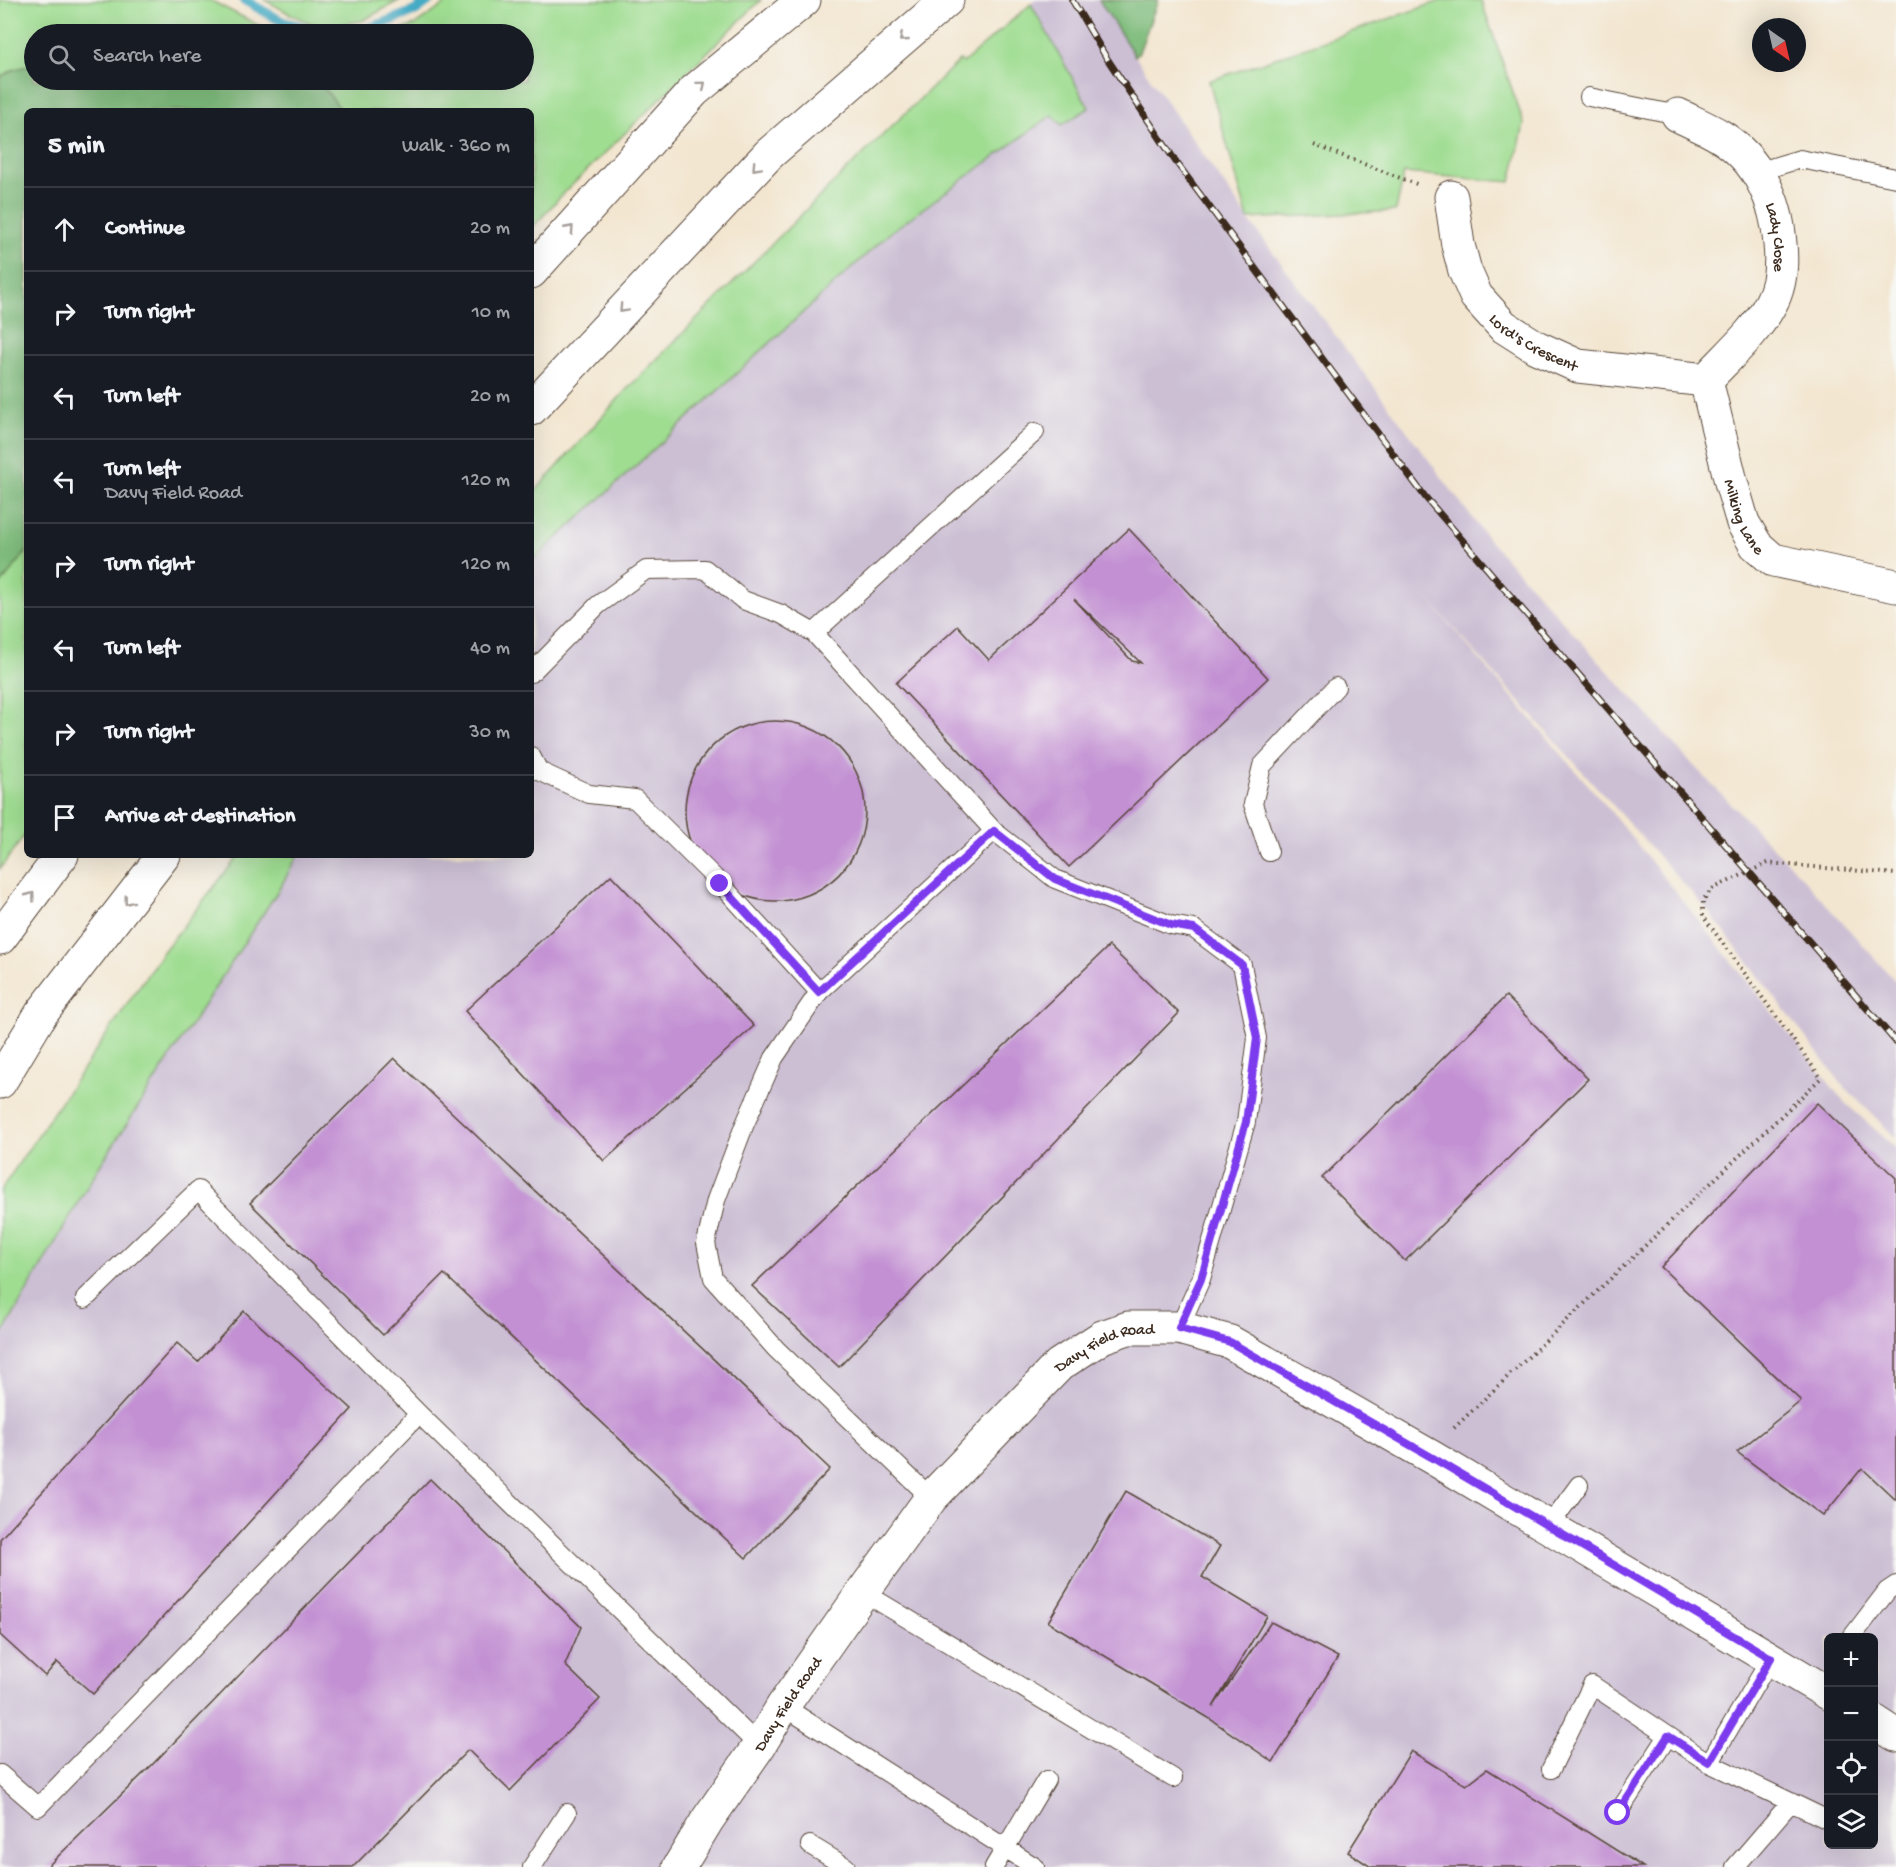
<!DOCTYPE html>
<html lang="en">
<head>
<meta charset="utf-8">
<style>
	:root { --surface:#171b24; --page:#242831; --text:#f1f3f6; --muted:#9ea1a6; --line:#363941 }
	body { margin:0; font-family:"Gochi Hand",sans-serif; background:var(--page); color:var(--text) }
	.controls { position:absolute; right:18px; bottom:18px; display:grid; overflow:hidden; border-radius:9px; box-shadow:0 6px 24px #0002 }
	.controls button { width:54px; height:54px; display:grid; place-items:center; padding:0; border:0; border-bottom:2px solid var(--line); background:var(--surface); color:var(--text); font:30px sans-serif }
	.compass { position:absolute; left:1752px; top:18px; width:54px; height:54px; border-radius:50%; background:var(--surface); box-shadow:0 6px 24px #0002; rotate:146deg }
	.stop { position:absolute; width:18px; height:18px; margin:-14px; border:4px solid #7c3aed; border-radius:50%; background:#fff }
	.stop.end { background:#7c3aed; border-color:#fff; box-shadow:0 2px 6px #0008 }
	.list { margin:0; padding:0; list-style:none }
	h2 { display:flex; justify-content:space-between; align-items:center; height:78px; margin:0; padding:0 24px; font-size:26px }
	h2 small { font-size:20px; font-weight:400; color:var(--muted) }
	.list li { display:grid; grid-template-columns:39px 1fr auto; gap:18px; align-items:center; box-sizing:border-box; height:84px; padding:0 24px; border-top:2px solid var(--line) }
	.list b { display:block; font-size:22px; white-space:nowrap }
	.list p { margin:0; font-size:20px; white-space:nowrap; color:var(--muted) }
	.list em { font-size:20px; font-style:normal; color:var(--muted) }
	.icon { flex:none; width:33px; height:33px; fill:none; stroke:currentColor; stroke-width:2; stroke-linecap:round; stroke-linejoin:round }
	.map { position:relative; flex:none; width:1896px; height:1867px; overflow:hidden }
	.search { position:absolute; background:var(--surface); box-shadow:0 6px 24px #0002; left:24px; top:24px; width:510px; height:66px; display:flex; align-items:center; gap:15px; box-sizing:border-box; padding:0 21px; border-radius:33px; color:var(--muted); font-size:22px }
	.panel { position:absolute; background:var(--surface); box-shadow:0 6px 24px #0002; left:24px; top:108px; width:510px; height:750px; border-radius:9px }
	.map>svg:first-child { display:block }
</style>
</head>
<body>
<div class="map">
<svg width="1896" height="1867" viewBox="0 0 1896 1867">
	<rect width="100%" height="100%" fill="#f6f6f2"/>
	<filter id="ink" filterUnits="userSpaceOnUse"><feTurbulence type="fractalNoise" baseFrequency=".0167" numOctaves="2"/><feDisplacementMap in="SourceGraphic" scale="12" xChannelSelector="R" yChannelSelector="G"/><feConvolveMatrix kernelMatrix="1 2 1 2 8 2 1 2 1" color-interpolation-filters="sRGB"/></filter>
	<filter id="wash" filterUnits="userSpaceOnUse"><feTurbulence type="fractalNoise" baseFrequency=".008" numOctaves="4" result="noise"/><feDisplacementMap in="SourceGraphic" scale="24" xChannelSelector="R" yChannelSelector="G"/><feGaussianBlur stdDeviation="1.35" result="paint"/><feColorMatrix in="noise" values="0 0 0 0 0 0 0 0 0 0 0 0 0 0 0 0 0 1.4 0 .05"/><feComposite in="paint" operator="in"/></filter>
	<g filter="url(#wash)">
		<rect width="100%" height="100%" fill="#f3e6d0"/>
		<path fill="#ccbfd4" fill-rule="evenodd" d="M1033,0H1099L1143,68L1248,219L1488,539L1694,766L1800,875L1896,982V1138L1841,1083L1709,912L1421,592L1609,809L1844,1102L1896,1148V1867H0V1338L97,1170L281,886L298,855H531V562L892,231L1052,115L1089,107L1031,4ZM1828,1638H1874V1844H1828Z"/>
		<path fill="#9fdd91" stroke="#6d8458" stroke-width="1.5" d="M0,0H210L275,34H34V65L15,69L0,77Z
			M265,0H400L362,21L320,27L292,15Z
			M451,0H761L563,194L531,229V111H342L318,80H524V34H389L415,25Z
			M1443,0H1481L1524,124L1511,182L1404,173L1396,211L1248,219L1209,81Z
			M1031,4L1089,108L1062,125L1052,115L892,231L531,562V496L627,389L820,196L960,60L963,63Z
			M27,551V832L0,869V585Z
			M239,855H298L281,886L97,1170L0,1338V1191L162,953Z"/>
		<path fill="#7fbc7b" stroke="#5d734c" stroke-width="1.5" d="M1099,0H1158L1139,52L1135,56Z
			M34,65V80H217L243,83L261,80H318L342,111H27V551L0,585V77L15,69Z"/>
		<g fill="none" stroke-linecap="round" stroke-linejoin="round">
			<path stroke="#45abc5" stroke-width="10" d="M244,0L283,22L329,34
				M355,34L415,11L430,0"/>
		</g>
		<g id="blocks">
			<path fill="#c391d3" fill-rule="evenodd" d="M1129,529L1268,678L1069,867L896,683L958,626L989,660ZM1074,599L1141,663L1132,661Z
				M685 811a90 90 0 1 1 180 0a90 90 0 1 1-180 0Z
				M611,875L754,1026L604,1161L465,1011Z
				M1109,946L1179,1013L839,1367L752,1286Z
				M1506,996L1588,1079L1405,1261L1322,1178Z
				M394,1058L830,1469L746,1558L444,1274L383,1335L250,1203Z
				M1817,1103L1896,1178V1500L1862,1468L1823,1516L1737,1452L1801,1401L1661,1267Z
				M244,1311L352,1409L93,1694L57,1662L45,1676L0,1635V1539L177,1343L198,1362Z
				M430,1479L581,1627L565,1665L600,1699L510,1791L468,1750L353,1867H47L151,1766Z
				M1126,1491L1220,1546L1202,1577L1267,1616L1213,1707L1271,1622L1338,1657L1273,1762L1207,1717L1048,1622Z
				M1411,1751L1466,1785L1487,1769L1643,1867H1371L1348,1852Z"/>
		</g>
	</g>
	<g filter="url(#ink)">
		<use href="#blocks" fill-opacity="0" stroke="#574639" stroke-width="1.5"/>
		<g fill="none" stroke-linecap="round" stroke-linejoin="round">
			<g stroke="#574639" stroke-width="20">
				<path id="lane" d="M1589,97L1678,115
					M1757,172L1800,159L1896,178
					M1035,432L814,633L994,831L1055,879L1171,925L1194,929L1242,965L1257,1038L1246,1122L1201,1279L1179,1328
					M531,673L598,605L646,570L705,569L743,600L781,614L814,633
					M531,756L539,771L589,794L635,799L721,884L819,992L994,831
					M1269,852L1253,804L1262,766L1336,687
					M819,992L774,1058L744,1126L716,1200L706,1243L713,1278L776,1349L931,1498
					M85,1299L198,1190L419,1414L759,1746
					M1549,1526L1579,1485
					M863,1592L1173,1778
					M1851,1638L1887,1591L1896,1585
					M783,1706L1035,1867
					M1709,1763L1828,1820
					M1551,1769L1592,1685L1709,1763L1771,1658
					M0,1774L38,1807L419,1414
					M1618,1813L1668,1736
					M810,1845L846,1867
					M532,1867L567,1813
					M994,1867L1046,1780
					M1735,1867L1791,1802"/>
			</g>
			<g stroke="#574639" stroke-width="35">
				<g id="street">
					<path id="s1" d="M1678,115C1692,122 1707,128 1720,136C1758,159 1777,201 1780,244C1782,264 1781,285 1771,303C1756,332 1729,355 1706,380"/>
					<path id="s2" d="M1451,197L1458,245L1465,271L1476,296L1503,326L1536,347L1578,366L1706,380"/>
					<path id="s3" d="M1706,380L1731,482L1743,523L1756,545L1773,560L1896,586"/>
					<path d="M1874,1721L1896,1735"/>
					<path id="s4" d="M679,1867L708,1819L759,1746L783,1706L863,1592L931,1498L1059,1365L1102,1337L1128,1328H1179L1230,1342L1433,1458L1828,1693"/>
				</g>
			</g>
			<g stroke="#574639" stroke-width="35">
				<path id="highway" d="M531,272L694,91L804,0
					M531,409L769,154L947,0
					M0,938L62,855
					M0,1082L41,1014L164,855"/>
			</g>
			<path stroke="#574639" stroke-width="4" stroke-dasharray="1.5 4.5" stroke-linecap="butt" d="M1314,145L1419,185
				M1454,1428L1821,1078L1703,916V900L1712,889L1768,863L1896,874"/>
			<use href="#lane" stroke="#fff" stroke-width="18"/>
			<use href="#street" stroke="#fff" stroke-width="33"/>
			<use href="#highway" stroke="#fff" stroke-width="33"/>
			<g stroke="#3b2a1e" stroke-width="7">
				<path id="rail" d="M1072,0L1106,57L1176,162L1426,498L1896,1042"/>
			</g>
			<use href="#rail" stroke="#f6f6f2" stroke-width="4.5" stroke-dasharray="14" stroke-linecap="butt"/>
		</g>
		<defs><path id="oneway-chevron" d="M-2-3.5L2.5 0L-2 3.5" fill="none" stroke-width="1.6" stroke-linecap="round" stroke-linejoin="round" transform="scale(1.5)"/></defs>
		<g stroke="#a79f9a">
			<use href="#oneway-chevron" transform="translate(903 38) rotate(139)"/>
			<use href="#oneway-chevron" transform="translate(702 85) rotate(-40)"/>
			<use href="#oneway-chevron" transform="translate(756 167) rotate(133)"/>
			<use href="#oneway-chevron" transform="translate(570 229) rotate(-48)"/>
			<use href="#oneway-chevron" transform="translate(623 309) rotate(133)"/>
			<use href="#oneway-chevron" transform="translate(31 896) rotate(-53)"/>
			<use href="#oneway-chevron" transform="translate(128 901) rotate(128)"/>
		</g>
	</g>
	<g fill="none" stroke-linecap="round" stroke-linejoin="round" filter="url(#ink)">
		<path stroke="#7c3aed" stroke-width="8" d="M720,884L819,992L994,831L1055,879L1171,925L1194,929L1242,965L1257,1038L1246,1122L1201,1279L1179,1328L1230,1342L1433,1458L1771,1658L1709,1762L1668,1736L1618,1813"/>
	</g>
	<g text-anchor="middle" stroke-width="5" stroke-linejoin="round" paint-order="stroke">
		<g font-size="16" fill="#3b2a1e" stroke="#f6f6f2">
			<text dy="6" stroke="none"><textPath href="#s1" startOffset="168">Lady Close</textPath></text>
			<text dy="6" stroke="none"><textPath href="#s2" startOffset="178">Lord's Crescent</textPath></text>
			<text dy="6" stroke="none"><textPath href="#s3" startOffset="142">Milking Lane</textPath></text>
			<text dy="6" stroke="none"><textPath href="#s4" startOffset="682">Davy Field Road</textPath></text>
			<text dy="6" stroke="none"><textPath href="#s4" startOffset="196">Davy Field Road</textPath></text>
		</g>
	</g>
</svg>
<div class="controls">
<button>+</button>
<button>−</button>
<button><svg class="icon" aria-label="locate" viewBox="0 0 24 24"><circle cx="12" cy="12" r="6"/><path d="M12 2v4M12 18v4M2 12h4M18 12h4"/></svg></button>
<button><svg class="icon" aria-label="layers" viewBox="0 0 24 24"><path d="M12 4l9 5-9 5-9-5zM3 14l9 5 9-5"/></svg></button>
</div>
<svg class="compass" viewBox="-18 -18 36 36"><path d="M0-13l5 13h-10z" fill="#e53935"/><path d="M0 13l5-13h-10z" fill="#9ea1a6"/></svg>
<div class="stop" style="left:1618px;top:1813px"></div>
<div class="stop end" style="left:720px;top:884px"></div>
<div class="search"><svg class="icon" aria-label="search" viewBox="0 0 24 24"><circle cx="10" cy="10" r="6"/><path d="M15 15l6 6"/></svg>Search here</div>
<section class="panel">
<h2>5 min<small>Walk · 360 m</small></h2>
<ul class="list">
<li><svg class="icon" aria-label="ahead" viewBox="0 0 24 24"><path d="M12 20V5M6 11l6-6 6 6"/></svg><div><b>Continue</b></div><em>20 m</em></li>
<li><svg class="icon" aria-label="right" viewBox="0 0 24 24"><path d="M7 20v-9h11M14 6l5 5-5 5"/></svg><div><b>Turn right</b></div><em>10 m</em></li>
<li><svg class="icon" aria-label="left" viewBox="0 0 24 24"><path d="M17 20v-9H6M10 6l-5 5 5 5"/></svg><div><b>Turn left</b></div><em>20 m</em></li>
<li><svg class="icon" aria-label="left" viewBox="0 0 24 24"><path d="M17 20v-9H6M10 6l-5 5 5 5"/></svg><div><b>Turn left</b><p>Davy Field Road</p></div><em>120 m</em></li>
<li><svg class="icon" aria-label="right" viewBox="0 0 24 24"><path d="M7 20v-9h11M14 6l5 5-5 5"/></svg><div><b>Turn right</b></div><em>120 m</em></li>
<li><svg class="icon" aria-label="left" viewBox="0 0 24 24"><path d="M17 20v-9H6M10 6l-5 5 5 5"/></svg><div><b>Turn left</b></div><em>40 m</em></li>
<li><svg class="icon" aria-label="right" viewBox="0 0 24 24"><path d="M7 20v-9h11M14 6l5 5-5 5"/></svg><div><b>Turn right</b></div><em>30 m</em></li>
<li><svg class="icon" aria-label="arrive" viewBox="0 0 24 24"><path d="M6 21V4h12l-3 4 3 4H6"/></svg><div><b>Arrive at destination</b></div></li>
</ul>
</section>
</div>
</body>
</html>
